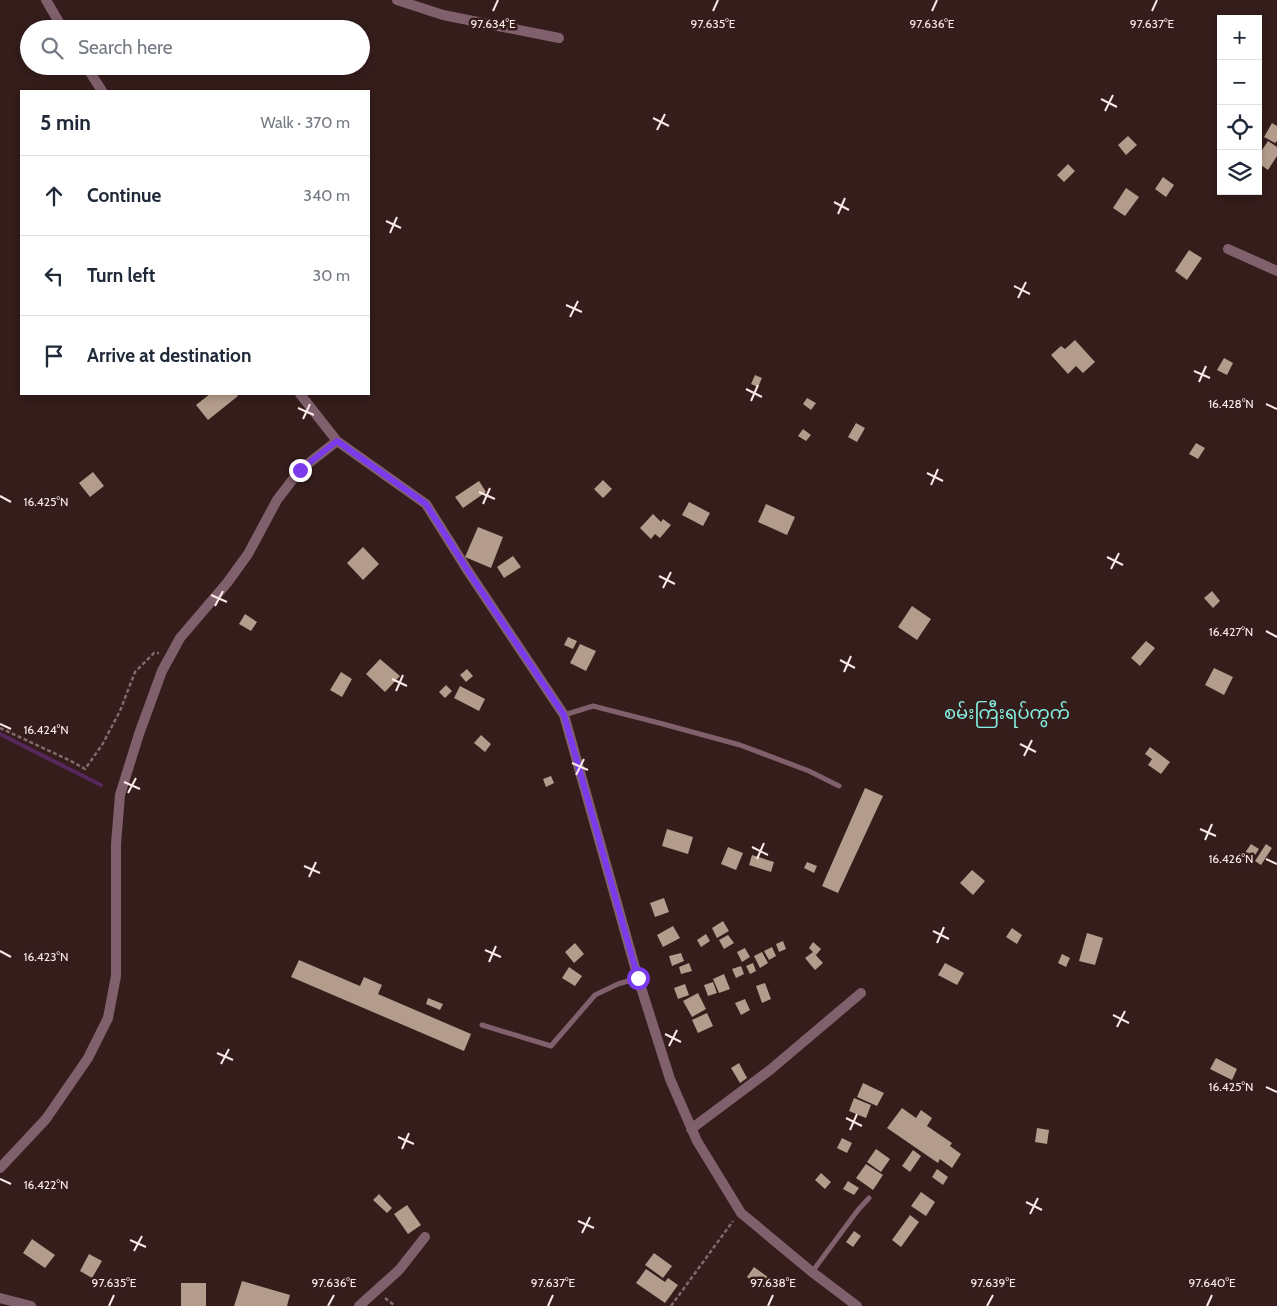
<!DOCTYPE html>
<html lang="en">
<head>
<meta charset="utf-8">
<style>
	:root { --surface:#fff; --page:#f2f2f3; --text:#1f2937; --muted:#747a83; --line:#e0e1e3 }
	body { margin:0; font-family:Cabin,"Noto Sans Myanmar",sans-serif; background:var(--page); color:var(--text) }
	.controls { position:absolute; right:15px; top:15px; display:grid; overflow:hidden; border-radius:0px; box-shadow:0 2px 8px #0003 }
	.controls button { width:45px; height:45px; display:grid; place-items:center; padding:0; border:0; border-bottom:1px solid var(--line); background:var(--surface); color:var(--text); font:25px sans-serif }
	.stop { position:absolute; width:15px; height:15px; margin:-11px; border:4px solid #7c3aed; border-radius:50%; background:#fff }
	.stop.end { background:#7c3aed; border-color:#fff; box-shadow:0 1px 5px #0008 }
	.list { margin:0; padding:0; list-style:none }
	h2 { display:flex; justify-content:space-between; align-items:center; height:65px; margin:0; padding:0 20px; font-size:21px }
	h2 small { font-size:16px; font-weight:400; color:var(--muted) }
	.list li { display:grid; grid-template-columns:32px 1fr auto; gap:15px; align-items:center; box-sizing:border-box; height:80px; padding:0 20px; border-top:1px solid var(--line) }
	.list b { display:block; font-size:19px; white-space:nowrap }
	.list em { font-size:16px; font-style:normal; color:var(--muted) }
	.icon { flex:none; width:28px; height:28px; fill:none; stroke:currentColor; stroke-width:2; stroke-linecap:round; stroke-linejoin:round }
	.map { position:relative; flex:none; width:1277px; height:1306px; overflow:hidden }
	.search { position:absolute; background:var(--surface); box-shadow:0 2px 8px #0003; left:20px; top:20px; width:350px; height:55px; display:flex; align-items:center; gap:12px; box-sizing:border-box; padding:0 18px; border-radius:28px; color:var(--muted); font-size:19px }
	.panel { position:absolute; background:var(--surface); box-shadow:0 2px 8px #0003; left:20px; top:90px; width:350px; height:305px; border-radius:0px }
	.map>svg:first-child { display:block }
</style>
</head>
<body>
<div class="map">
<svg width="1277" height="1306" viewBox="0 0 1277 1306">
	<rect width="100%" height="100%" fill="#341d1b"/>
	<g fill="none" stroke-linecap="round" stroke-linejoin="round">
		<path stroke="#54285a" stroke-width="4" d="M0,734L101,785"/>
	</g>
	<path fill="#b39c8b" d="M1272,123L1277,126V141L1275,143L1264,137Z
		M1128,136L1137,145L1126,155L1118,145Z
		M1268,141L1277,147V156L1268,170L1258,163V156Z
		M1068,164L1075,171L1064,182L1057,175Z
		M1163,177L1174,185L1166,197L1155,189Z
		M1126,188L1139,197L1125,216L1113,208Z
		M1189,250L1202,258L1187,280L1175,271Z
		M1075,340L1095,362L1083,373L1076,366L1068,374L1051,355L1061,346L1065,349Z
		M1224,358L1233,363L1227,375L1217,370Z
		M755,375L762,378L758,387L751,384Z
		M210,394H236L238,396L208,420L196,405Z
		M807,398L816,403L811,410L803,404Z
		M856,423L865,428L857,442L848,437Z
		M803,429L811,435L806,441L798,436Z
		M1196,443L1205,448L1198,459L1189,454Z
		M93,472L104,486L90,497L79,483Z
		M603,480L612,489L603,498L594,489Z
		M479,481L486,492L463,508L455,497Z
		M689,502L710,513L703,526L682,515Z
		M766,504L795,517L787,535L758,522Z
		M653,514L661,522L663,519L671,525L660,538L655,534L651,539L640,528Z
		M478,527L503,537L491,568L465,557Z
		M363,547L379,564L363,580L347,563Z
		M513,556L521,567L504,578L497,567Z
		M1212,591L1220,601L1213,608L1204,598Z
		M912,606L931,619L917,640L898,627Z
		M245,614L257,622L251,631L239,624Z
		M568,637L577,641L573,649L564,645Z
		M1146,641L1155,648L1140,666L1131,658Z
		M580,644L596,651L586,671L570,663Z
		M380,659L400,676L385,692L366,674Z
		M1214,668L1233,677L1224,695L1205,685Z
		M467,669L473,676L466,682L460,675Z
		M341,672L352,679L342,697L330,690Z
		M446,685L452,691L445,698L439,692Z
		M460,686L485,699L479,711L454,698Z
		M481,735L491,744L485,752L474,743Z
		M1150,747L1170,762L1161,774L1148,765L1152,759L1145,754Z
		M551,776L554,783L546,787L543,779Z
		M865,788L883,796L838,893L822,886Z
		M667,829L693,837L688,854L662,846Z
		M1251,844L1259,849L1252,860L1244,854Z
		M1266,844L1272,848L1261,865L1255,861Z
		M728,847L743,853L736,870L721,864Z
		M752,855L774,862L771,872L749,865Z
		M807,862L817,866L814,873L804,868Z
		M972,870L985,881L973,895L960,883Z
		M664,898L669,912L655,917L650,903Z
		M723,921L729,931L717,938L712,928Z
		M673,926L680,938L663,947L657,935Z
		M1012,928L1022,935L1017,944L1006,937Z
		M1087,933L1103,938L1095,965L1079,961Z
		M706,934L710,941L701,947L697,940Z
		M728,935L734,943L724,949L719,940Z
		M783,941L786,949L779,952L776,944Z
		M813,942L821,949L816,955L809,948Z
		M575,943L584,954L574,963L565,952Z
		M772,947L776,956L769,960L764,951Z
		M745,948L750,957L742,962L737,952Z
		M762,952L768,963L760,968L754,956Z
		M813,952L823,963L815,970L805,958Z
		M681,953L684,961L672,966L669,956Z
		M1062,954L1070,958L1066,967L1058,963Z
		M299,960L360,986L364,977L382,985L378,994L471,1034L464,1051L291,977Z
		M689,963L692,971L681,974L679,967Z
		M753,963L756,971L750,974L746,966Z
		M945,963L964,973L957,985L938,975Z
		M741,966L744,974L736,978L732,969Z
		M569,967L582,976L575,986L562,978Z
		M724,974L730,989L719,993L713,979Z
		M713,982L717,993L708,996L704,985Z
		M765,983L771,999L762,1003L756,986Z
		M685,984L689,995L678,999L674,988Z
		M698,993L706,1009L692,1017L683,1001Z
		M428,998L443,1004L440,1010L426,1004Z
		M745,999L750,1010L741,1015L735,1003Z
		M707,1013L713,1026L698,1033L692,1020Z
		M1216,1058L1237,1069L1232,1080L1210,1069Z
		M739,1063L747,1078L740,1083L731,1068Z
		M863,1083L884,1093L877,1106L857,1097Z
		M854,1098L871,1105L866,1118L849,1111Z
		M902,1108L916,1118L921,1110L932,1118L927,1126L952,1143L950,1146L961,1154L952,1168L940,1159L938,1163L887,1128Z
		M1037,1128L1049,1130L1047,1144L1035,1142Z
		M842,1138L852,1143L847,1153L837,1148Z
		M876,1149L890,1159L881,1172L867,1162Z
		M913,1150L921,1156L910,1172L902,1166Z
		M866,1164L883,1175L873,1190L856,1178Z
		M937,1169L948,1177L943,1185L932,1177Z
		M821,1173L831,1182L825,1189L815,1180Z
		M848,1181L859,1188L854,1195L843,1189Z
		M921,1192L935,1202L926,1216L911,1206Z
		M379,1194L392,1208L387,1213L373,1200Z
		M407,1205L421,1225L408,1234L394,1214Z
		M910,1215L919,1222L901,1247L892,1240Z
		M854,1231L861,1236L853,1247L846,1242Z
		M32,1239L55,1255L45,1268L23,1253Z
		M654,1253L672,1266L663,1278L645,1265Z
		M89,1254L102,1261L92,1278L80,1271Z
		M754,1267L769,1278L761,1287L747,1277Z
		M646,1269L665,1282L668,1278L678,1285L665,1303L636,1283Z
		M242,1281L290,1295L287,1306H234Z
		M181,1283H206V1306H181Z"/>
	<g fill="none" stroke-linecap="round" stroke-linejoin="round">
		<path stroke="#7f6b69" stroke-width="2.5" stroke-dasharray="4 2.5" stroke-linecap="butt" d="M0,728L69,760L85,769L102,745L120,711L135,672L154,653H159
			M385,1298L395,1306
			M671,1306L733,1221"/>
		<path stroke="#80606c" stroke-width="5" d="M564,715L593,706L663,724L740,745L809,771L839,786
			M482,1025L551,1046L595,995L618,984L638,978
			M812,1272L858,1210L869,1198"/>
		<path stroke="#80606c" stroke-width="10" d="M46,0L63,29
			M397,0L443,15L559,38
			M86,66L102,91
			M1228,249L1277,271
			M300,394L337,441L426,504L468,571L564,715L638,978L670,1079L697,1141L741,1213L812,1272L857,1306
			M691,1129L770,1070L861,993
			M0,1168L46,1119L88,1058L108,1018L116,976V844L120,795L139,734L162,671L180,638L227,583L248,554L277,500L300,470L337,441
			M0,1298L31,1306
			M359,1306L399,1270L425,1237"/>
	</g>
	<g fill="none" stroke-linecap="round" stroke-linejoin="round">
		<path stroke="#7c3aed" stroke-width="6" d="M300,470L337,441L426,504L468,571L564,715L638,978"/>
	</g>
	<path fill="none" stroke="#f9e9e7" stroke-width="2" d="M493,11L498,0M713,11L718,0M932,11L937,0M1152,11L1157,0M1101,99L1117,107M1105,111L1113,95M653,118L669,126M657,130L665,114M834,202L849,210M838,214L845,198M386,221L401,228M390,233L397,217M1014,286L1030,294M1018,298L1026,282M566,305L582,312M570,317L578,301M1194,371L1210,378M1199,382L1206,366M746,389L762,397M751,401L758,385M1266,404L1277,409M298,408L314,415M303,419L310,404M927,473L943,481M931,485L938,469M479,492L495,499M0,496L11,502M483,504L490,488M1107,557L1123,565M1111,569L1119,553M659,576L675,584M663,588L671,572M211,595L227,602M215,606L223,591M1266,631L1277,637M840,660L855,668M844,672L851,656M392,679L407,686M396,691L403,675M0,724L11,729M1020,744L1036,752M1024,756L1032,740M572,763L588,770M576,775L584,759M124,782L140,789M128,793L136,778M1200,829L1216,836M1205,840L1212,824M752,847L768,855M757,859L764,843M1266,859L1277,864M304,866L320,873M309,877L316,862M933,931L949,939M937,943L944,927M485,950L501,957M0,951L11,957M489,962L496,946M1113,1015L1129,1023M1117,1027L1125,1011M665,1034L681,1042M669,1046L677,1030M217,1053L233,1060M221,1064L229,1049M1266,1087L1277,1092M846,1118L862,1126M850,1130L857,1114M398,1137L414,1144M402,1149L409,1133M0,1179L11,1184M1026,1202L1042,1210M1030,1214L1038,1198M578,1221L594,1228M582,1233L590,1217M130,1240L146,1247M134,1251L142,1236M109,1306L114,1295M328,1306L334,1295M548,1306L553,1295M768,1306L773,1295M987,1306L993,1295M1207,1306L1212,1295"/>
	<g text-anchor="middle" stroke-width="5" stroke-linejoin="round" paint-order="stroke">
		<g font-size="18" fill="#85eee1" stroke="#341d1b">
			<text x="1007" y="719">စမ်းကြီးရပ်ကွက်</text>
		</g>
	</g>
	<g font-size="12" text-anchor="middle" fill="#f9e9e7" stroke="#341d1b" stroke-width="5" stroke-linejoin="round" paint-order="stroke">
		<text x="493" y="28">97.634°E</text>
		<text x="713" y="28">97.635°E</text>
		<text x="932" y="28">97.636°E</text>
		<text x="1152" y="28">97.637°E</text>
		<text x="1231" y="408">16.428°N</text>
		<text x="46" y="506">16.425°N</text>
		<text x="1231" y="636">16.427°N</text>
		<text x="46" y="734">16.424°N</text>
		<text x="1231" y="863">16.426°N</text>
		<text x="46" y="961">16.423°N</text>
		<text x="1231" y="1091">16.425°N</text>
		<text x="46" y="1189">16.422°N</text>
		<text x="114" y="1287">97.635°E</text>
		<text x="334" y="1287">97.636°E</text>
		<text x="553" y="1287">97.637°E</text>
		<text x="773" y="1287">97.638°E</text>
		<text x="993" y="1287">97.639°E</text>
		<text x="1212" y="1287">97.640°E</text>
	</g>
</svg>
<div class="controls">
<button>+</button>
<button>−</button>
<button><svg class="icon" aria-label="locate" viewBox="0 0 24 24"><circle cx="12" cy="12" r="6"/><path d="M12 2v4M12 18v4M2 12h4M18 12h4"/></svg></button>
<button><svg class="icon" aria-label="layers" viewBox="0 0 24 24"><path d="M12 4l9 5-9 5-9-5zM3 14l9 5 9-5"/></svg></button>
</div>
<div class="stop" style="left:638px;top:978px"></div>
<div class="stop end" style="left:300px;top:470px"></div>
<div class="search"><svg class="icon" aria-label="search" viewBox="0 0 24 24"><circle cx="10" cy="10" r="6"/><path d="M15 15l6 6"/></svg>Search here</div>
<section class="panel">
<h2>5 min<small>Walk · 370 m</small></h2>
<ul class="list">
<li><svg class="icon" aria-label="ahead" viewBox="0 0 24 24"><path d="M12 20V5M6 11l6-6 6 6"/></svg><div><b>Continue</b></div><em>340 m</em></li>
<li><svg class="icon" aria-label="left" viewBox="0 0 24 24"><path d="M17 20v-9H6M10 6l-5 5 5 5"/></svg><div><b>Turn left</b></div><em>30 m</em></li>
<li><svg class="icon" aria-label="arrive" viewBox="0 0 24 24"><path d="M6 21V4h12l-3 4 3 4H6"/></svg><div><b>Arrive at destination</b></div></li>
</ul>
</section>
</div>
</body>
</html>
